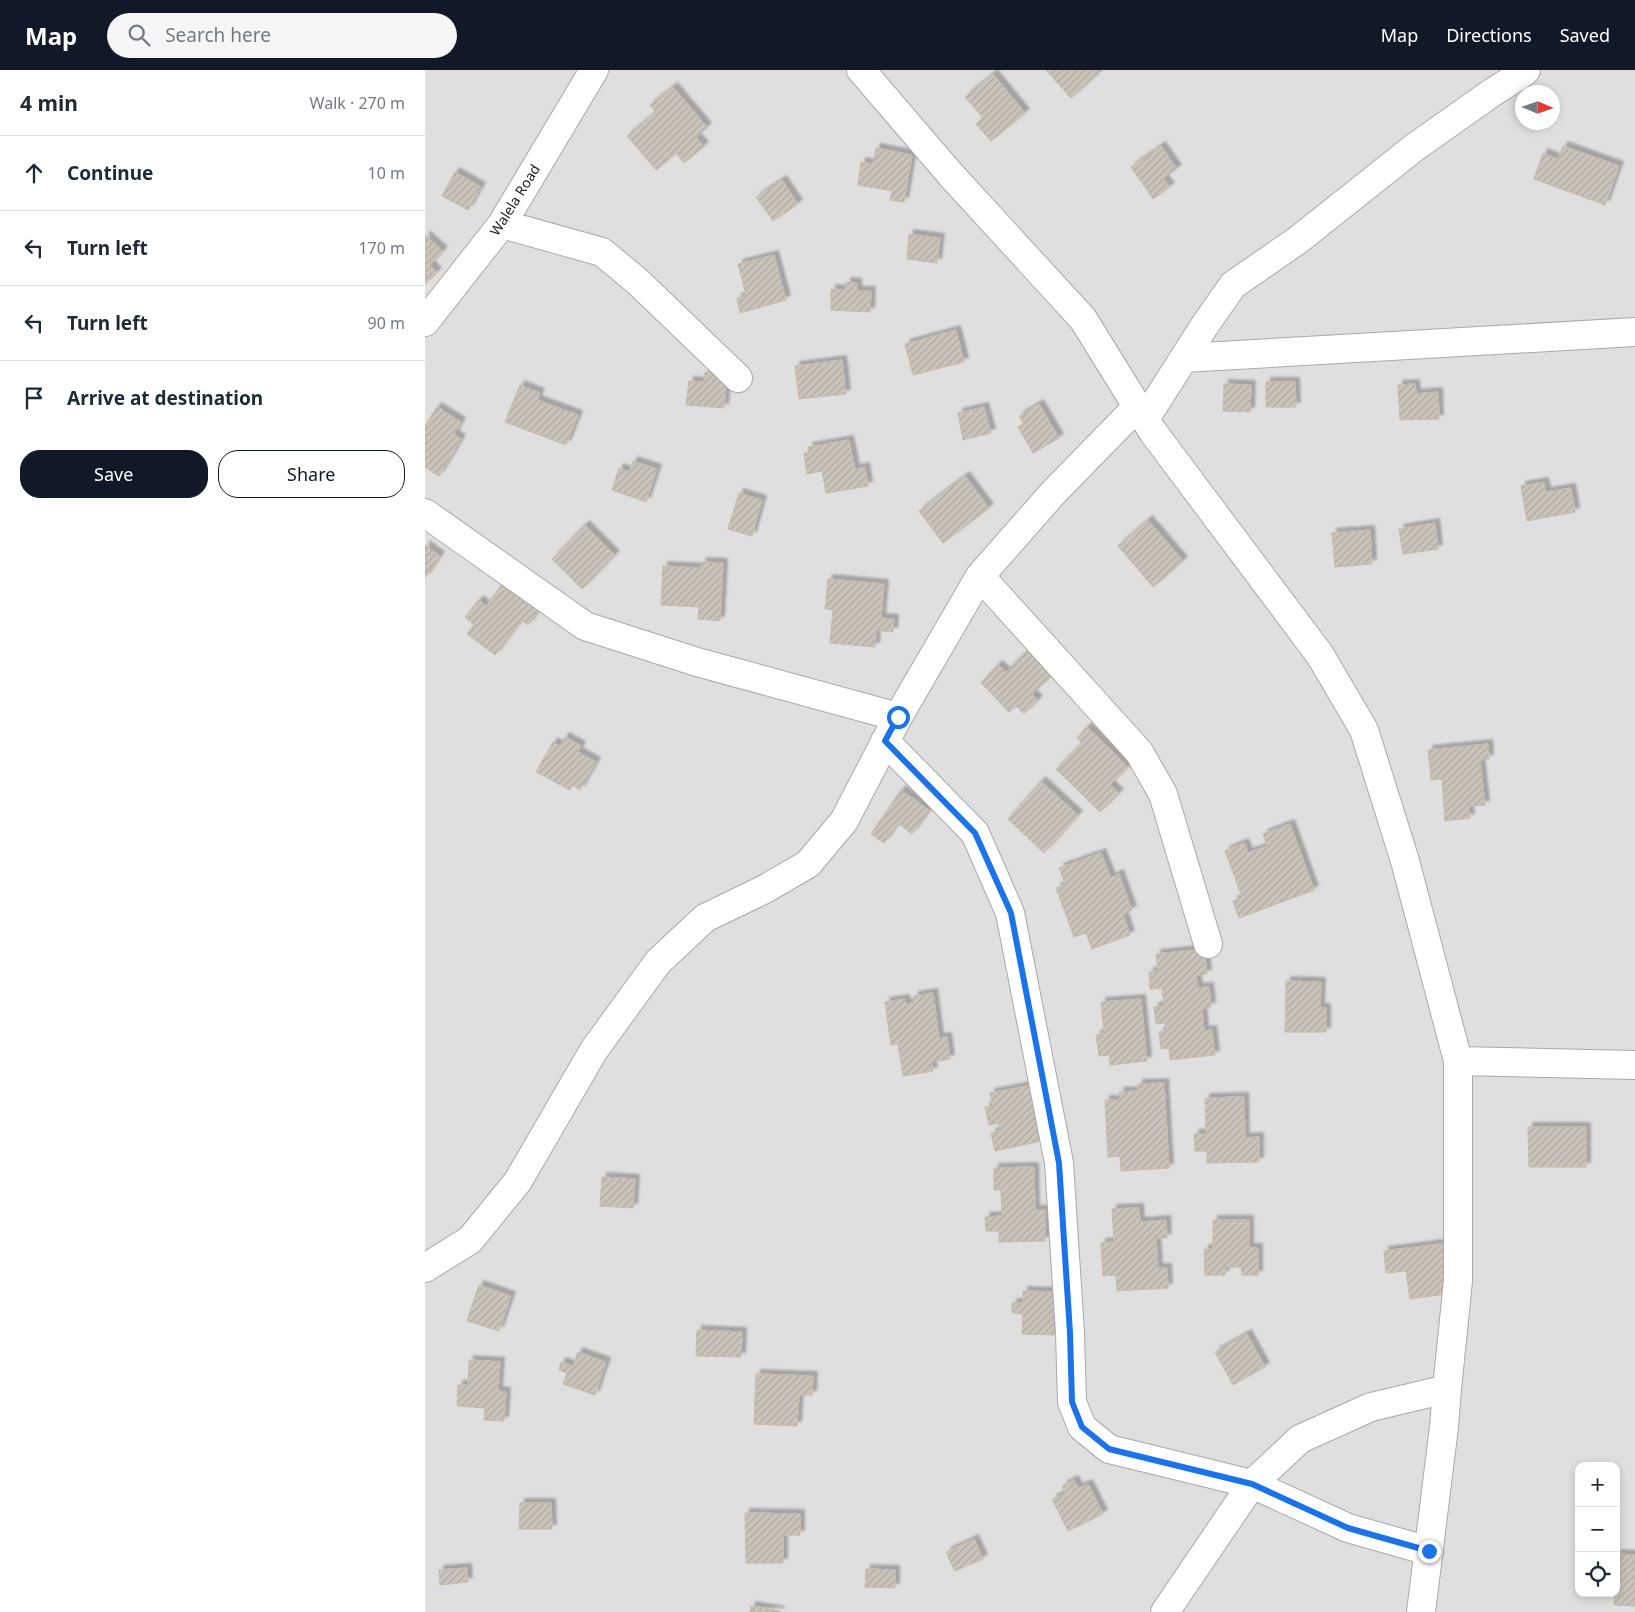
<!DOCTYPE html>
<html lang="en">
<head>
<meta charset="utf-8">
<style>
	:root { --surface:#fff; --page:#f6f6f7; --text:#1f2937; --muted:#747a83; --line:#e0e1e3; --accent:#111827 }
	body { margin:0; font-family:"Noto Sans",sans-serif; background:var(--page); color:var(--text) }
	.controls { position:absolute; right:15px; bottom:15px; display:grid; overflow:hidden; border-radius:10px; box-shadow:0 2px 8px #0003 }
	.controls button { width:45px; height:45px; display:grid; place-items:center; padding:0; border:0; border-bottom:1px solid var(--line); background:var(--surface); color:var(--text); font:25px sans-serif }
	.compass { position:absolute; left:1090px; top:15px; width:45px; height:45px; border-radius:50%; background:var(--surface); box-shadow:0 2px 8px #0003; rotate:92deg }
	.stop { position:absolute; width:15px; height:15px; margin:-11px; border:4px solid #1a73e8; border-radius:50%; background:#fff }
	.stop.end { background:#1a73e8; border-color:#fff; box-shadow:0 1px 5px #0008 }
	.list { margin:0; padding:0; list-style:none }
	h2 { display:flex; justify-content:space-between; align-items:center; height:65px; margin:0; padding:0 20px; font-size:21px }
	h2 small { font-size:16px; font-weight:400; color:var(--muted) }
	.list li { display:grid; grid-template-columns:32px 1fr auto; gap:15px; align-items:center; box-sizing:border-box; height:75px; padding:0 20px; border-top:1px solid var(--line) }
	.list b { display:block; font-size:19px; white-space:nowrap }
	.list em { font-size:16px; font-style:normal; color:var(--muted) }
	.actions { display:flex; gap:10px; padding:15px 20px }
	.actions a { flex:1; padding:11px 0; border:1px solid var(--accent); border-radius:20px; text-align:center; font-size:18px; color:var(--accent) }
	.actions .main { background:var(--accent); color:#fff }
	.icon { flex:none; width:28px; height:28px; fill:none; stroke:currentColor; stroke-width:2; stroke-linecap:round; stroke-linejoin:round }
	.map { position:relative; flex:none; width:1210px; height:1542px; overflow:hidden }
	header { display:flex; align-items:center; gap:30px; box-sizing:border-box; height:70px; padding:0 25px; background:var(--accent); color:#fff }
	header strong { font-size:24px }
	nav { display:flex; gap:28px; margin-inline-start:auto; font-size:18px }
	.search { width:350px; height:45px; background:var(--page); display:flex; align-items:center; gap:12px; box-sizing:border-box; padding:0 18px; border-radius:28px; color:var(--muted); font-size:19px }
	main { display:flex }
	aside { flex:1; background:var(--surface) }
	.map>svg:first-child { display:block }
</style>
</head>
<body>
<header>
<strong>Map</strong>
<div class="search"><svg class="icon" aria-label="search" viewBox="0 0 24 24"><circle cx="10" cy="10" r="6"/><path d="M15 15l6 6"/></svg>Search here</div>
<nav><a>Map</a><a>Directions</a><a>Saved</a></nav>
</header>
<main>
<aside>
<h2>4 min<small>Walk · 270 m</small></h2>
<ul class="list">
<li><svg class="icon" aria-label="ahead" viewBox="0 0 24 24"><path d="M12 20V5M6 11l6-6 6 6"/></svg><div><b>Continue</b></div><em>10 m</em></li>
<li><svg class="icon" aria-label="left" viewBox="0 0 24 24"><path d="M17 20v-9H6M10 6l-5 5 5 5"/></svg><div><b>Turn left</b></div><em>170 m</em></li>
<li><svg class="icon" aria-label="left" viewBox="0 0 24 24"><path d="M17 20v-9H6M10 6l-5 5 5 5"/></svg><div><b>Turn left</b></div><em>90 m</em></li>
<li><svg class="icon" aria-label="arrive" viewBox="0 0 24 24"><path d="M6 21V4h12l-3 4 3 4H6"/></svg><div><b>Arrive at destination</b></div></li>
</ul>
<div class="actions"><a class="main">Save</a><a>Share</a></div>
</aside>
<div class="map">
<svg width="1210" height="1542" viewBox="0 0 1210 1542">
	<defs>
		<pattern id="building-hatch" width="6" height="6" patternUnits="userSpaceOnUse" patternTransform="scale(1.25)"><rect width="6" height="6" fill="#cbc4ba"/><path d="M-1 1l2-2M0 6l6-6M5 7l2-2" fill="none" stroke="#aea8a0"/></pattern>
		<filter id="shadow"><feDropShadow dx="4.5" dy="-4.5" stdDeviation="1" flood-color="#0004"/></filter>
	</defs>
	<rect width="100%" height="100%" fill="#f3f1e8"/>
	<path fill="#e0dfdf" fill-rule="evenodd" d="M0,0H1210V1542H0ZM1098,22H1128V52H1098ZM1154,1396H1191V1523H1154Z"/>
	<path fill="url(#building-hatch)" stroke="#c6baa8" filter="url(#shadow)" d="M621,0H672L674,3L646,28Z
		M568,4L600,43L566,71L551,54L558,48L540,27Z
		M248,17L282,57L271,67L279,76L259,93L251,83L231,100L202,66L231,42L225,35Z
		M736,76L752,99L738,108L745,117L728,129L706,97Z
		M1138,76L1194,96L1180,135L1109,109L1118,83L1133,89Z
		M451,78L487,85L479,132L465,130L467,121L433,115L436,92L448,94Z
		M30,102L56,117L43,140L17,126Z
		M357,110L373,134L348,151L331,127Z
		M484,164L515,168L512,193L482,189Z
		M0,165L18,181L5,195L12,202L0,214Z
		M349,185L361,230L315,243L312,228L321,225L313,194Z
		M421,212L432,213V221H446L445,242L406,240V219L421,220Z
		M531,260L539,292L488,305L480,274Z
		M417,290L421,324L374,329L370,296Z
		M280,302L302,305L299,338L261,335L264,311L279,312Z
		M841,312H870L871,337H841Z
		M799,314L826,315L825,342L798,341Z
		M990,314L991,324L1013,322L1014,349L975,350L973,315Z
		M95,315L115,323L112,330L153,345L141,375L80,352Z
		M614,334L634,368L608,383L593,357L599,354L594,346Z
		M12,337L36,352L29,364L36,369L14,406L0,397V356Z
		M559,337L566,363L538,370L533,343Z
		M424,370L430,399L440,397L443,416L401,423L397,401L382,404L379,383H385L383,377Z
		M208,391L232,399L221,432L187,420L194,398L204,402Z
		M540,406L564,438L518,473L494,441Z
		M1119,412L1121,422L1146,418L1150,442L1102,451L1096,416Z
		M314,423L337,430L327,466L303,459Z
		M723,450L758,491L728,517L693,476Z
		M1010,453L1013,479L978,484L974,459Z
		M160,455L190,485L157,519L127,489Z
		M945,460L947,494L910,497L907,463Z
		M0,475L15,486L0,508Z
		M277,492L298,493L295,551L273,549L274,537L236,535L238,496L276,498Z
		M403,509L459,514L456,548L469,549L468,562L451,560L450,577L405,573L408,540L400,539Z
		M79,512L114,540L103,555L96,550L70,585L42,564L49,555L40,547L54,530L61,536Z
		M604,579L628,604L607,624L613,630L599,644L591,636L584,642L556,613L573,595L581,602Z
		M662,657L703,697L685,715L694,723L675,742L631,699L657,673L652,668Z
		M140,667L156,676L153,682L171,692L155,720L147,715L145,720L111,702L128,672L135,676Z
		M1063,674L1064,689L1055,690L1060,735L1044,736L1045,748L1020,751L1017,709L1006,710L1003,680Z
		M616,711L653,745L619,783L583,749Z
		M476,720L504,740L487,764L473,753L459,773L446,764Z
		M865,754L889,820L814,848L808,831L817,827L800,781L819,773L823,783L842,776L838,764Z
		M676,783L686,808L694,804L707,840L698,844L705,865L667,879L661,863L649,867L631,818L640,814L634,798Z
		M779,879L782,904L771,905L773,918L784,917L786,937L777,938L779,961L787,960L790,985L745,990L744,978L736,979L734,962L741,961L740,953L731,954L729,937L739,936L737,918L725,919L724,902L733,901L731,884Z
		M861,911L896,912L895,938H901V962H860Z
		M508,923L514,968L522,967L525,989L506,992L508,1001L478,1006L473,974L466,975L460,932L480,929L481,934L489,933V926Z
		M716,929L722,991L685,995L684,985L674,986L671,965L679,964L676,932Z
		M739,1013L744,1098L696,1101L695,1086L683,1087L680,1030H695L694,1022L713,1021V1014Z
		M613,1014L617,1071L570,1081L566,1063L575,1061L574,1053L564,1055L560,1037L568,1036L565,1023Z
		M819,1027L820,1068L834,1067V1092L782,1093V1081H770L769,1064H781L780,1028Z
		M1103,1057H1161V1097H1104Z
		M609,1097L610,1140H620V1171L574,1172V1161H561L560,1147L577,1146L576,1120H569V1098Z
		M177,1107L210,1109L208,1138L175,1136Z
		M714,1138L715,1152L741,1150L742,1168H731L733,1198H742L743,1218L692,1221L691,1205L678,1206L676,1173L689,1172L687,1139Z
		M788,1150H824V1178H833V1205H817L816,1197H800V1205H780L779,1179H788Z
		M1022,1173L1025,1193L1018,1194L1022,1224L985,1229L981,1201L961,1203L959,1181Z
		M54,1215L86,1226L74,1261L42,1251Z
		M598,1221L631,1222L629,1265L597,1264L598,1244L587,1243V1233H598Z
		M272,1260L317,1262L316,1287L271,1286Z
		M822,1264L840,1297L808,1315L790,1282Z
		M153,1282L181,1292L170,1325L138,1314L142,1303L134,1300L136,1292L148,1296Z
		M44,1290L75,1292L73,1321L81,1322L79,1351L59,1350L60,1338L32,1336L33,1315H43Z
		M331,1304L388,1306L387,1325H374L372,1356L329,1354Z
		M649,1410L653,1418L663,1414L678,1444L643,1461L627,1429L640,1423L637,1416Z
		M95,1433H126L127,1459H94Z
		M320,1443L375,1444V1465H358V1493H321Z
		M549,1469L558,1489L530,1501L521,1482Z
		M1191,1484L1210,1485V1536L1189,1535L1190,1523H1191Z
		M42,1498L43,1512L15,1515L14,1500Z
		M441,1499L470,1500V1518L440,1517Z
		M326,1536L355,1541V1542H325Z"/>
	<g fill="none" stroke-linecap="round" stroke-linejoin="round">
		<g stroke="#a9a9a9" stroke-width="30">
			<path id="minor" d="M436,0L526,105L658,249L728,362L895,585L939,660L980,791L1033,991V1211L1022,1319L1019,1357L996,1542
				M77,154L177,182L212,211L313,308
				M0,252L77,154L169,0
				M759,288L1210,262
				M720,349L780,255L808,215L873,170L990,77L1068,22L1098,3L1101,0
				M0,443L160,556L272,592L473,647
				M555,506L714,682L738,724L783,874
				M460,671L550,763L585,843L634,1093L645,1263L647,1332L657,1357L684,1379L827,1414L923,1458L1004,1481
				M1033,991L1210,995
				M0,1198L45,1170L93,1111L169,980L233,892L280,848L340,819L383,794L419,751L473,647L555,506L628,423L712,337
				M740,1542L827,1414L875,1369L946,1337L1022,1319"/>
		</g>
		<use href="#minor" stroke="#fff" stroke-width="28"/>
	</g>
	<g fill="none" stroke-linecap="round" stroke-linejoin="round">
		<path stroke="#1a73e8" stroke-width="6" d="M473,647L460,671L550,763L586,843L634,1093L645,1263L647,1332L657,1357L684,1379L827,1414L923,1458L1004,1481"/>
	</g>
	<g text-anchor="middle" stroke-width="4" stroke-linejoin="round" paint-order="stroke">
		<g font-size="14" fill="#222" stroke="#fff">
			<text transform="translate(90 130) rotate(-58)" y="5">Walela Road</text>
		</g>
	</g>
</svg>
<div class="controls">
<button>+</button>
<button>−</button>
<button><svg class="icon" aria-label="locate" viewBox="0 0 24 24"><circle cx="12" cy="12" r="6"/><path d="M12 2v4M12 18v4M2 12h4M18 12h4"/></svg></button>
</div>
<svg class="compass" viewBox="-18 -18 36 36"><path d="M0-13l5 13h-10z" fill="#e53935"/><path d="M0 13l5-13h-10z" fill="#747a83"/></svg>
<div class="stop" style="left:473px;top:647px"></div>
<div class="stop end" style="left:1004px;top:1481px"></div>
</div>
</main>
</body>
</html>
